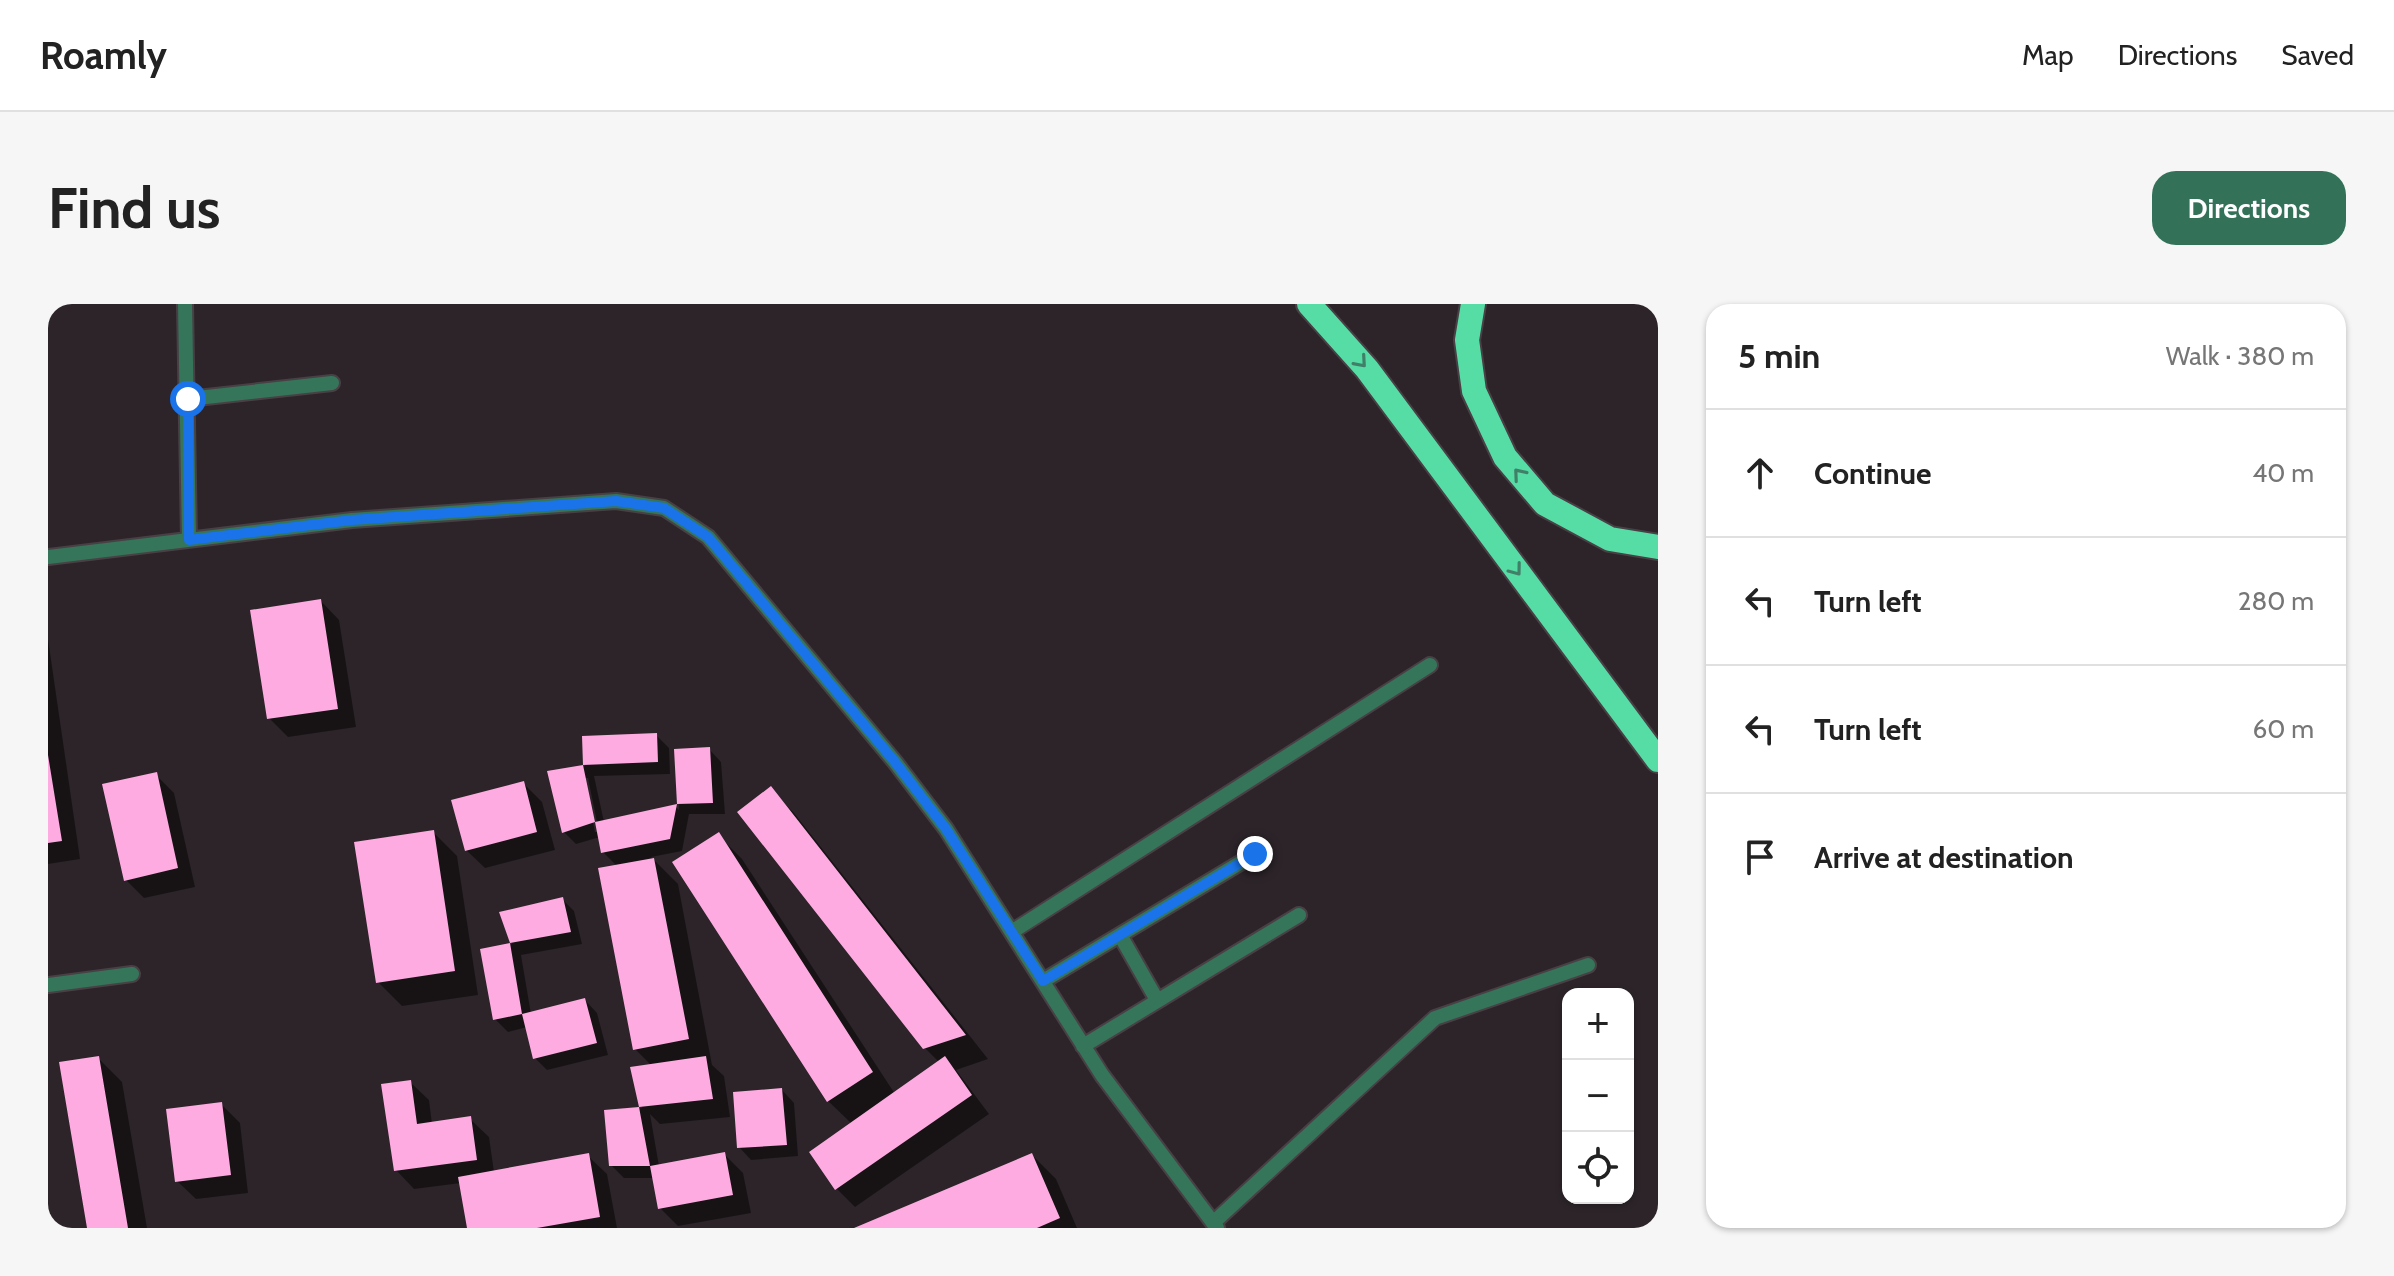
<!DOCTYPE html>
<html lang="en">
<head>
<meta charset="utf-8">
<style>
	:root { --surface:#fff; --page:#f6f6f6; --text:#222; --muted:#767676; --line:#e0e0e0; --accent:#337259 }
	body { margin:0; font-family:Cabin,sans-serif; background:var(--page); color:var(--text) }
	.controls { position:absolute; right:24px; bottom:24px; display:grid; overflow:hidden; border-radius:16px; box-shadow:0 2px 6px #0004 }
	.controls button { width:72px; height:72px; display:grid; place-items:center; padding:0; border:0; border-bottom:2px solid var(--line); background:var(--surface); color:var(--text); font:40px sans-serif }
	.stop { position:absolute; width:24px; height:24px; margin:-18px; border:6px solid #1a73e8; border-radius:50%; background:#fff }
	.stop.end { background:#1a73e8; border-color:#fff; box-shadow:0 2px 8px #0008 }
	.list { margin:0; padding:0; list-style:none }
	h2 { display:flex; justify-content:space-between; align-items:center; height:104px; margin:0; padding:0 32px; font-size:34px }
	h2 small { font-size:26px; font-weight:400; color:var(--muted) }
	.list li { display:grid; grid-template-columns:52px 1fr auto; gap:24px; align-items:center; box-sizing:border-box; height:128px; padding:0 32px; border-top:2px solid var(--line) }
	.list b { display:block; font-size:30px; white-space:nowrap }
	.list em { font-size:26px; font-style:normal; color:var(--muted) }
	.icon { flex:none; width:44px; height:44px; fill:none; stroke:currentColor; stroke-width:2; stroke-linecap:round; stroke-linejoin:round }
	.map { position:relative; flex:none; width:1610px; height:924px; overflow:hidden; border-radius:24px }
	header { display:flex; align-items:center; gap:48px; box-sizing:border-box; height:112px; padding:0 40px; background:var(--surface); border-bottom:2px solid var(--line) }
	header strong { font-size:38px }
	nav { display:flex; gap:44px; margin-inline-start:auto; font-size:28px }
	.intro { display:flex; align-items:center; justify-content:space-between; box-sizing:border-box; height:192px; padding:0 48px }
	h1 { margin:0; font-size:56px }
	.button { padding:20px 36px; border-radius:24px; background:var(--accent); color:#fff; font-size:28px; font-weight:700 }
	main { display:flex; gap:48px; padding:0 48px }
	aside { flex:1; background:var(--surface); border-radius:24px; box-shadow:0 2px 6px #0004 }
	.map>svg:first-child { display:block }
</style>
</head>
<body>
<header>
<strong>Roamly</strong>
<nav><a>Map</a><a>Directions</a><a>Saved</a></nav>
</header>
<div class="intro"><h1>Find us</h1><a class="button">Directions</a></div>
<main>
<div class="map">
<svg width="1610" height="924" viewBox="0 0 1610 924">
	<rect width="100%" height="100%" fill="#2c2429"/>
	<path fill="#0007" fill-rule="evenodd" d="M273,297L291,316L308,423L240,433L221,414Z
		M0,335L32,555L0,560Z
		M609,432L621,444L622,470L546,472L556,518L628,503L631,506L628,447L661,445L673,458L677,510H641L634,547L603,553L630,580L664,761L676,772L682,813L612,820L602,810L611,862L677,851L695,869L703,909L630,922L612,904L606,874H576L563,861L558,808L594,804L584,765L604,762L587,745L569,562L555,548L552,533L528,540L516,528L502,469L537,462L536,434ZM536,474H540L551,528H547Z
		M108,471L126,489L147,583L96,594L78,576Z
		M475,479L494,498L507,546L437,564L418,546Z
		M722,485L746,509L940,755L908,766L941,810L807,903L789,885L804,820L780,797L670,531L694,555L847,790L892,759L877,744Z
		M385,528L409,552L430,691L354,702L330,678Z
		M514,595L526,607L534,640L473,651L483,710L537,696L549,709L560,751L499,766L487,754L479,723L460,728L447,715L434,646L464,640L453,609Z
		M50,754L74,778L99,924H41Z
		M362,778L381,796L384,820L422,815L441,833L446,868L540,852L559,870L569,924H421L413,879L366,885L348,866Z
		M734,786L746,799L750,852L703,856L691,843Z
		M173,800L192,819L200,889L148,895L129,877Z
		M984,851L1008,875L1029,924H811Z"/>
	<path fill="#fdabe1" d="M273,295L290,405L219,415L202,306Z
		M609,429L610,458L535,461L534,432Z
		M662,443L665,499L629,500L626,445Z
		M0,451L14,537L0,539Z
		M535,461L547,518L514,529L499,467Z
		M109,468L130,564L76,577L54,480Z
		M476,477L489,528L417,547L403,496Z
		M723,482L918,731L875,745L689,508Z
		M629,500L622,535L553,549L547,518Z
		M386,526L407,667L328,679L306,538Z
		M671,528L825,768L779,798L624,558Z
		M606,554L641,735L585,746L550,564Z
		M515,593L523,628L462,639L451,608Z
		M462,639L474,710L445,716L432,645Z
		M537,694L549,739L485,755L474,710Z
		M51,752L80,924H39L11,758Z
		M658,752L665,795L591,803L582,763Z
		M897,752L924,791L787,886L761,848Z
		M363,776L369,820L423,812L429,856L346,867L333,780Z
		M734,784L739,841L689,844L685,788Z
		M174,798L183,871L127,878L118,805Z
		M591,803L602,862H561L556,806Z
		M677,848L685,891L610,905L602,862Z
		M541,849L552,913L489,924H419L410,873Z
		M984,849L1012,914L989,924H806Z"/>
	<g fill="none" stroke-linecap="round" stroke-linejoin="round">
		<g stroke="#484045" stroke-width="18">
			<path id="lane" d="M137,0L141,236
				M140,95L284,79
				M0,253L304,216L568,197L616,204L660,233L847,458L898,525L1054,771L1169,924
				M965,627L1382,361
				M1072,631L1109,696
				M995,677L1207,550
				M0,681L84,670
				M1035,742L1251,611
				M1165,919L1387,714L1540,661"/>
		</g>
		<g stroke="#484045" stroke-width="28">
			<path id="highway" d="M1261,0L1319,65L1610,456
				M1425,0L1419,36L1426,87L1457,153L1497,200L1562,235L1610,243"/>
		</g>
		<use href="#lane" stroke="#35755a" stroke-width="14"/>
		<use href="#highway" stroke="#56dda6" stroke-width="24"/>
	</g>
	<defs><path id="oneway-chevron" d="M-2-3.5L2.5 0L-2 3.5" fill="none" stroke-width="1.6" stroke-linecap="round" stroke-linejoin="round" transform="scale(2)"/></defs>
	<g stroke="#418068">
		<use href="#oneway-chevron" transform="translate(1313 58) rotate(49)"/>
		<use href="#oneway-chevron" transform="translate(1471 170) rotate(-130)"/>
		<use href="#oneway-chevron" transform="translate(1468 266) rotate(53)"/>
	</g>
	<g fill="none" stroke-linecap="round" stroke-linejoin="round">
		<path stroke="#1a73e8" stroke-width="10" d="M140,95L141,236L304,216L568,197L616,204L660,233L847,458L898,525L995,677L1207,550"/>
	</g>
</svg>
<div class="controls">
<button>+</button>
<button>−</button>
<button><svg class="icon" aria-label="locate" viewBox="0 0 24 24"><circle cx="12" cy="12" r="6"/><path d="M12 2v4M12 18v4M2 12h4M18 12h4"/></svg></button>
</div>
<div class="stop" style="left:140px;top:95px"></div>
<div class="stop end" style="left:1207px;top:550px"></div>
</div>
<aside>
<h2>5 min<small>Walk · 380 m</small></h2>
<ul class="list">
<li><svg class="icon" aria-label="ahead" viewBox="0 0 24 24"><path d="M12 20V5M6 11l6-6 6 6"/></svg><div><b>Continue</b></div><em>40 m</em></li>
<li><svg class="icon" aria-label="left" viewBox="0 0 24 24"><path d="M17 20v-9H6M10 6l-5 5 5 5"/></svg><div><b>Turn left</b></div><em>280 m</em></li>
<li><svg class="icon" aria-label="left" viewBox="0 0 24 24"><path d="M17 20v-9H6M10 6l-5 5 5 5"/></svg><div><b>Turn left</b></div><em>60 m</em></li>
<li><svg class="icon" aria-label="arrive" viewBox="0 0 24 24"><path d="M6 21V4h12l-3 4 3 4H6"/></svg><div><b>Arrive at destination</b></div></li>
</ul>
</aside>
</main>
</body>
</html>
